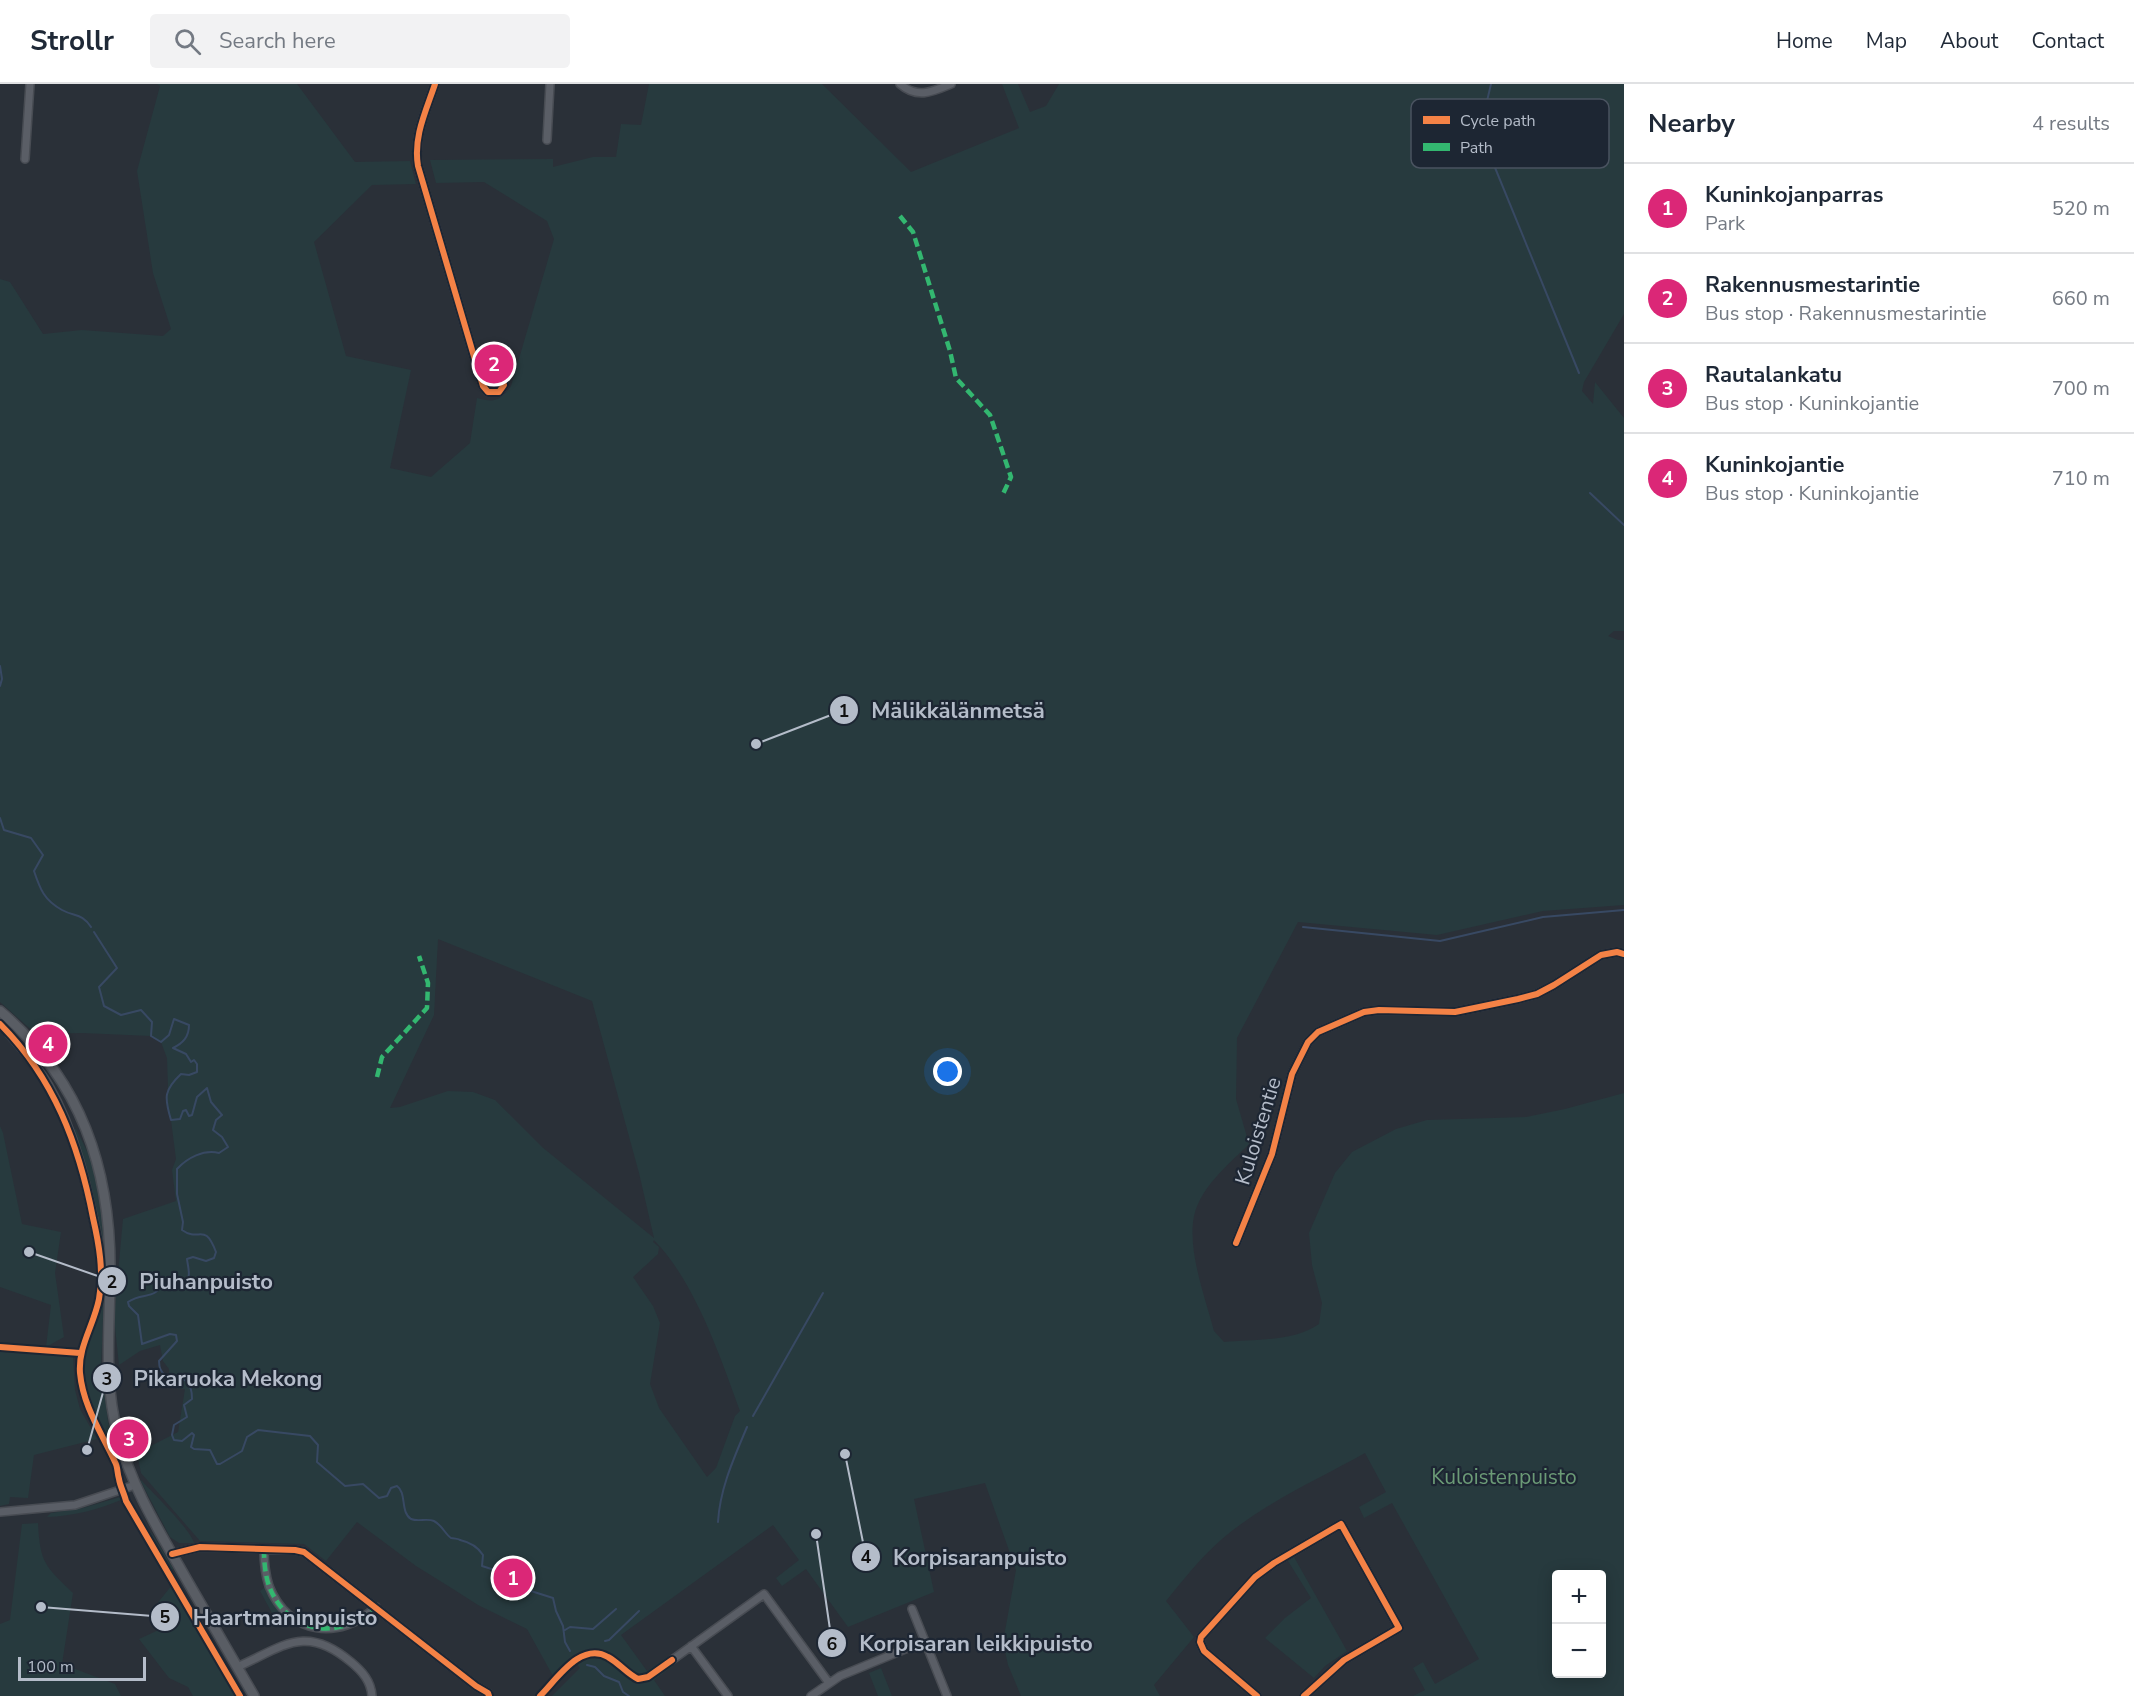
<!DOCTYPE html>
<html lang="en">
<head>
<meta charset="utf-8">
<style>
	:root { --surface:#fff; --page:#f2f2f3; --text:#1f2937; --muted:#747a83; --line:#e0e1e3; --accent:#db2777 }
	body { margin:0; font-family:"Nunito Sans",sans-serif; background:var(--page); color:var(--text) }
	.controls { position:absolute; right:18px; bottom:18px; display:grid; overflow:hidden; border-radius:6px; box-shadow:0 3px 15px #0003 }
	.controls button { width:54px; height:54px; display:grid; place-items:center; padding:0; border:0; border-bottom:2px solid var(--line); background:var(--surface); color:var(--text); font:30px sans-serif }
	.scale { position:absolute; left:18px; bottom:15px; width:128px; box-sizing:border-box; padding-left:6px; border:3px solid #b4bcc9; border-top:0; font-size:16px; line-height:21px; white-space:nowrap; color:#b4bcc9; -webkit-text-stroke:4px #1d2633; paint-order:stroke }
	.you { position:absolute; left:948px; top:988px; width:21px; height:21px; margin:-15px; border:4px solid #fff; border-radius:50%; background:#1a73e8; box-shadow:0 0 0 9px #1a73e833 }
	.badge { display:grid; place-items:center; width:39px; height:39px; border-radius:50%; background:var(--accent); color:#fff; font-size:20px; font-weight:700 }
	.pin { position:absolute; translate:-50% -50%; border:3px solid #fff; box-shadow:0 2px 6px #0006 }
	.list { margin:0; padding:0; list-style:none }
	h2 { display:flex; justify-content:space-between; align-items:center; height:78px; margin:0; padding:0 24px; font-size:26px }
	h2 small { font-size:20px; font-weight:400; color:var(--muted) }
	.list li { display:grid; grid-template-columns:39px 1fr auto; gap:18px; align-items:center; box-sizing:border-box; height:90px; padding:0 24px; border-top:2px solid var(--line) }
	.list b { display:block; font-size:22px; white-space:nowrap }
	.list p { margin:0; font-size:20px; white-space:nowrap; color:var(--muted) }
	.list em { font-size:20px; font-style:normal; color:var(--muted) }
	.icon { flex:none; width:33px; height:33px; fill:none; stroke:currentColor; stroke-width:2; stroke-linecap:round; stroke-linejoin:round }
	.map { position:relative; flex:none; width:1624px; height:1612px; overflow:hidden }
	header { display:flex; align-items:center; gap:36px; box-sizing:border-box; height:84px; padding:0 30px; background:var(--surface); border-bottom:2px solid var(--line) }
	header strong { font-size:28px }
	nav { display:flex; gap:33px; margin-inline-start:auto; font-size:21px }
	.search { width:420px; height:54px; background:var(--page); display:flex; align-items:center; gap:15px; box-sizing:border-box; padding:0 21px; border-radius:6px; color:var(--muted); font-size:22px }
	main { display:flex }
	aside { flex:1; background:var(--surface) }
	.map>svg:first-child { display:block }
</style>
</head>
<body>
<header>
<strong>Strollr</strong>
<div class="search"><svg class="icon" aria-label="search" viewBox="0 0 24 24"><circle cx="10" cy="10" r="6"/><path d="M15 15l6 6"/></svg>Search here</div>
<nav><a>Home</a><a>Map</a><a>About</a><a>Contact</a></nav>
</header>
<main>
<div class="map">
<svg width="1624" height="1612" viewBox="0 0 1624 1612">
	<rect width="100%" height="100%" fill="#2a3038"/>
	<path fill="#273a3e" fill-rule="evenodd" d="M157,0H297L355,78L410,77L416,100L372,101L314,158L346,272L411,286L390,384L431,393L470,359L477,314C495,319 500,317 511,302L554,155L547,137L484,98L436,99L430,76L553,75V83L593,73H616L621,40L641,41L649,0H822L911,88L1019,44L1002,0H1018L1030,28L1046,22L1059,0H1624V230L1584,298L1582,307L1593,320L1595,298L1624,334V547H1614L1608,552L1618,556H1624V821L1543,827L1437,851L1298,838L1237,954L1236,1015L1249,1060C1231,1078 1209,1096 1198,1120C1182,1154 1205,1212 1214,1247L1224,1258C1253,1255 1294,1258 1319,1240L1322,1219L1312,1181L1309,1149L1335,1089L1352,1068L1396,1045L1427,1036L1526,1033L1565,1025L1624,1009V1612H1413L1425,1606L1413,1584L1423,1578L1435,1600L1479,1575L1392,1419L1364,1434L1359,1423L1386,1408L1365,1369C1317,1396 1264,1419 1222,1455C1201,1473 1184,1495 1166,1517L1194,1553L1154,1601L1160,1612H1021L1008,1581L1003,1558L1016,1486L985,1399L914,1415L934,1508L848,1543L806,1485L782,1502L776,1494L799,1476L773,1441L621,1551L647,1587L667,1573L673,1582L654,1596L665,1612H552L580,1584L571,1573L553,1592L527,1545L478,1521L453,1505L416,1482L357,1438L326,1477L304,1460L200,1457L141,1389L137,1369L178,1348L185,1305L175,1304L169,1299V1285L163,1277L160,1261L140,1267L119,1281L114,1234L123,1135L176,1117L172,1086L176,1075L171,1036L166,1019L168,1002L167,974L161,958L151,952L82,949L36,950L0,918V195L10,198L43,250L82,246L163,252L171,245L153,189L137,87L160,2ZM438,855L592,917L639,1089L654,1154L542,1063L495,1016L473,1008L448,1007L400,1023L390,1024L434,931ZM654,1156C695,1198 720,1272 740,1327L735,1332L716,1384L707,1393L659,1324L650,1300L660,1239L653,1222L633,1193L658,1170L659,1163L653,1158ZM1556,1490H1602V1590H1556Z
		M0,1042L3,1049L22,1140L61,1148L55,1189L64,1253L46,1263L51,1221L0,1203Z
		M76,1045L92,1077L102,1131L105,1186L101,1284L108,1337L120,1383C105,1354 87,1324 83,1291C80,1264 95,1241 101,1216C111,1173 90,1086 71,1047Z
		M0,1266L45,1271H73L75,1306L80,1325L97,1355L34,1371L28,1414L10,1413L9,1420L0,1422Z
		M140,1396L142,1397C153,1409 191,1446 194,1459H179L170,1453Z
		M120,1413L121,1416C97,1426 73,1432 47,1433L51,1429L83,1424Z
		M38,1439C40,1479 45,1482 73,1509L62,1580L115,1600L121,1612H0V1540L10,1536L22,1440Z
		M142,1439L153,1451L173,1484L172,1488L142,1441Z
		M1294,1473L1347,1567L1325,1582L1314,1594L1265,1554L1285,1534L1311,1514L1288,1477Z
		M172,1501L236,1612H193L188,1603L169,1594L139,1555L165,1543L156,1521Z
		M265,1503L285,1531C281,1537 285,1536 278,1540L260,1507Z
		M881,1584L892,1612H878L869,1589Z"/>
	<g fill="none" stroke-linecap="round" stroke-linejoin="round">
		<path stroke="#384963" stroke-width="2" d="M1491,0L1480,47L1579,289
			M1590,409L1624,441
			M0,582L2,595L0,602
			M0,734L4,746L31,754L43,771L34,787C40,805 44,816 62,826C75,833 82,829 91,843
			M1303,843L1440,857L1543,833L1624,826
			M94,848L117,884L99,903L104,922L121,931L141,926L152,938L151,952L161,958L169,951L174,935L189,941C189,953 183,959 173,964L186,970L191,978L194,976L197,980V988L189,991L181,990C164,1006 164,1013 171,1036L180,1035L183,1027L186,1026L189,1032L192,1031L197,1013L207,1004L211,1018L222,1031L216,1036L213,1046L222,1053L228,1063L219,1069C204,1065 187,1074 177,1085V1110L183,1138L182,1146C200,1159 204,1137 216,1168L214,1174L206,1177L193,1173L187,1175C188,1184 192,1194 184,1199L170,1194L164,1196C155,1218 144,1207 128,1218L129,1222L138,1231L142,1260L170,1250L176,1251L177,1257L159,1277C159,1294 171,1294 185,1296C191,1302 192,1307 192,1315L184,1321L187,1333L174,1341L172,1351L174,1356L182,1357L192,1349L194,1351L191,1363L194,1365L210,1366L217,1380H220L242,1367L247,1353L258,1346L310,1352L318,1361L317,1378L345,1402L363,1400L379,1414L387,1412L391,1404L397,1402C407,1409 400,1428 411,1435C418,1438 427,1434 434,1437C442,1441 445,1450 451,1454C452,1454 459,1455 460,1456C469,1458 478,1463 483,1471L482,1482L504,1489L506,1493L503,1503L507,1509L515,1512L531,1507L553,1514L556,1527L563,1542L565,1558L570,1567
			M753,1332L823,1209
			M718,1438C720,1404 734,1374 747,1343
			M565,1546L570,1543L593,1545L616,1525
			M605,1557L609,1556L639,1527
			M587,1581L595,1583L604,1592L619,1598L623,1608L629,1612"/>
		<g stroke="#484c53" stroke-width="10">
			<path id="minor" d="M435,0C426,27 413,53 418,82L475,276L483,302L488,308H499L504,301L500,291L475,276
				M900,0C917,15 932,8 951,0
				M547,56L550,0
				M25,75L30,0
				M9,950C23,966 38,983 49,1002C76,1049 87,1102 98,1156
				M1236,1159L1272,1070L1292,990L1308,958L1318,948L1364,928L1379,926L1455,928L1518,915L1537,910L1554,901L1601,871L1617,868L1624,870
				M0,1428L75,1421L135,1401
				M264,1465C264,1477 265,1490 269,1502C288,1551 340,1557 376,1523
				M172,1470L200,1463L295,1466L304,1468L476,1602L488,1609
				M912,1525L947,1612
				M691,1562L728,1612
				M672,1576L764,1510L829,1599
				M237,1583C283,1563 305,1539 351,1578C362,1587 371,1597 372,1612
				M811,1612L840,1592L925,1557
				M1257,1612L1204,1567L1200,1558L1201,1553L1255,1493L1274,1479L1341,1440L1399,1544L1344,1576L1304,1612"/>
		</g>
		<g stroke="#484c53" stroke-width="12">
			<path id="secondary" d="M0,927C81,996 111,1085 110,1189C110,1244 103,1297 118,1351C132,1405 161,1450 188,1498C210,1536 232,1574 254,1612"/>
		</g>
		<use href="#minor" stroke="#5a5e66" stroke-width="7"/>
		<use href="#secondary" stroke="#595d64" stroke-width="9"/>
		<path stroke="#33b770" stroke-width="4.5" stroke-dasharray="9 4.5" stroke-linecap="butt" d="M900,132L913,148L950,267L956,294L990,331L1011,393L1003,410
			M377,993L382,973L427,924L428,899L419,872
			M264,1465C264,1477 265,1490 269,1502C288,1551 340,1557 376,1523"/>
		<g stroke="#1d2633" stroke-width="10">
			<path id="cycleway" d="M435,0C426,27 413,53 418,82L475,276L483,302L488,308H499L504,301L500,291L475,276
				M0,940C54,994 79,1061 93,1134C99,1160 104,1188 99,1215C94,1241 78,1262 80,1289C83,1322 101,1348 115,1378C118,1383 117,1389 119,1395C120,1402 124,1409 126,1417L240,1612
				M1236,1159L1272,1070L1292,990L1308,958L1318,948L1364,928L1379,926L1455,928L1518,915L1537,910L1554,901L1601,871L1617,868L1624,870
				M0,1263L80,1269
				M172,1470L200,1463L295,1466L304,1468L476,1602L488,1609L489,1612
				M540,1612C557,1595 581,1557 608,1573C619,1579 627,1590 638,1595L648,1593L672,1576
				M1257,1612L1204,1567L1200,1558L1201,1553L1255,1493L1274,1479L1341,1440L1399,1544L1344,1576L1304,1612"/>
		</g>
		<use href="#cycleway" stroke="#f48246" stroke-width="6"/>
	</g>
	<g text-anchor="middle" stroke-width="4.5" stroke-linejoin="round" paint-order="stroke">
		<g font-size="21" fill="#b4bcc9" stroke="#1d2633">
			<text transform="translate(1258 1047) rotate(-73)" y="7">Kuloistentie</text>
		</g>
		<g font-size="21" fill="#6b9a76" stroke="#1d2633">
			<text x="1504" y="1400">Kuloistenpuisto</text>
		</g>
	</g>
	<rect x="1411" y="15" width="198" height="69" rx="9" fill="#1d2633" stroke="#4a5360" stroke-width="1.5"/>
	<rect x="1423" y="32" width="27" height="8" fill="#f48246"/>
	<rect x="1423" y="59" width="27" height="8" fill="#33b770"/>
	<g font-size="16" fill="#b4bcc9">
		<text x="1460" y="42">Cycle path</text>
		<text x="1460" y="69">Path</text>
	</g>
	<path fill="none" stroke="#b4bcc9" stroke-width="2" d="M756 660L844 626M29 1168L112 1197M87 1366L107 1294M845 1370L866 1473M41 1523L165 1533M816 1450L832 1559"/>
	<g fill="#b4bcc9" stroke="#1d2633" stroke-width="2">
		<circle cx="756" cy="660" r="6"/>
		<circle cx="29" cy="1168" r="6"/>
		<circle cx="87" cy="1366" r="6"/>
		<circle cx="845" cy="1370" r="6"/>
		<circle cx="41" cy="1523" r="6"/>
		<circle cx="816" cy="1450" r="6"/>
		<circle cx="844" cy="626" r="15"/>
		<circle cx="112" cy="1197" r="15"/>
		<circle cx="107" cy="1294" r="15"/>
		<circle cx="866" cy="1473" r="15"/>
		<circle cx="165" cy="1533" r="15"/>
		<circle cx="832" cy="1559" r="15"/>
	</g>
	<g font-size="18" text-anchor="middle" font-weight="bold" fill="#111">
		<text x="844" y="633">1</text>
		<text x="112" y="1204">2</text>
		<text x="107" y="1301">3</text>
		<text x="866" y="1479">4</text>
		<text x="165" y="1539">5</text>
		<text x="832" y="1566">6</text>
	</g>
	<g font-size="22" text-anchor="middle" font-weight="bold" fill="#b4bcc9" stroke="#1d2633" stroke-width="4.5" stroke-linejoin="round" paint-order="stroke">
		<text x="958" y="634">Mälikkälänmetsä</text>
		<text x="206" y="1205">Piuhanpuisto</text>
		<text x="228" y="1302">Pikaruoka Mekong</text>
		<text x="980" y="1481">Korpisaranpuisto</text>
		<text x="285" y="1541">Haartmaninpuisto</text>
		<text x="976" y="1567">Korpisaran leikkipuisto</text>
	</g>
</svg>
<div class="controls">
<button>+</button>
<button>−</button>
</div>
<div class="scale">100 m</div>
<div class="you"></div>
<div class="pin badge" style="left:513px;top:1494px">1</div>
<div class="pin badge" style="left:494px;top:280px">2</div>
<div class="pin badge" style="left:129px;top:1355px">3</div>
<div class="pin badge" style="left:48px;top:960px">4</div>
</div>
<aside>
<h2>Nearby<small>4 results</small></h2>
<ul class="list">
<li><span class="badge">1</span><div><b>Kuninkojanparras</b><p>Park</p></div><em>520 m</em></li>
<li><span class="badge">2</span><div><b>Rakennusmestarintie</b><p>Bus stop · Rakennusmestarintie</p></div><em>660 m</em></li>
<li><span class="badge">3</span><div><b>Rautalankatu</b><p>Bus stop · Kuninkojantie</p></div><em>700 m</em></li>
<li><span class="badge">4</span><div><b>Kuninkojantie</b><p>Bus stop · Kuninkojantie</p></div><em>710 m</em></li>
</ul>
</aside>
</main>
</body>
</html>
